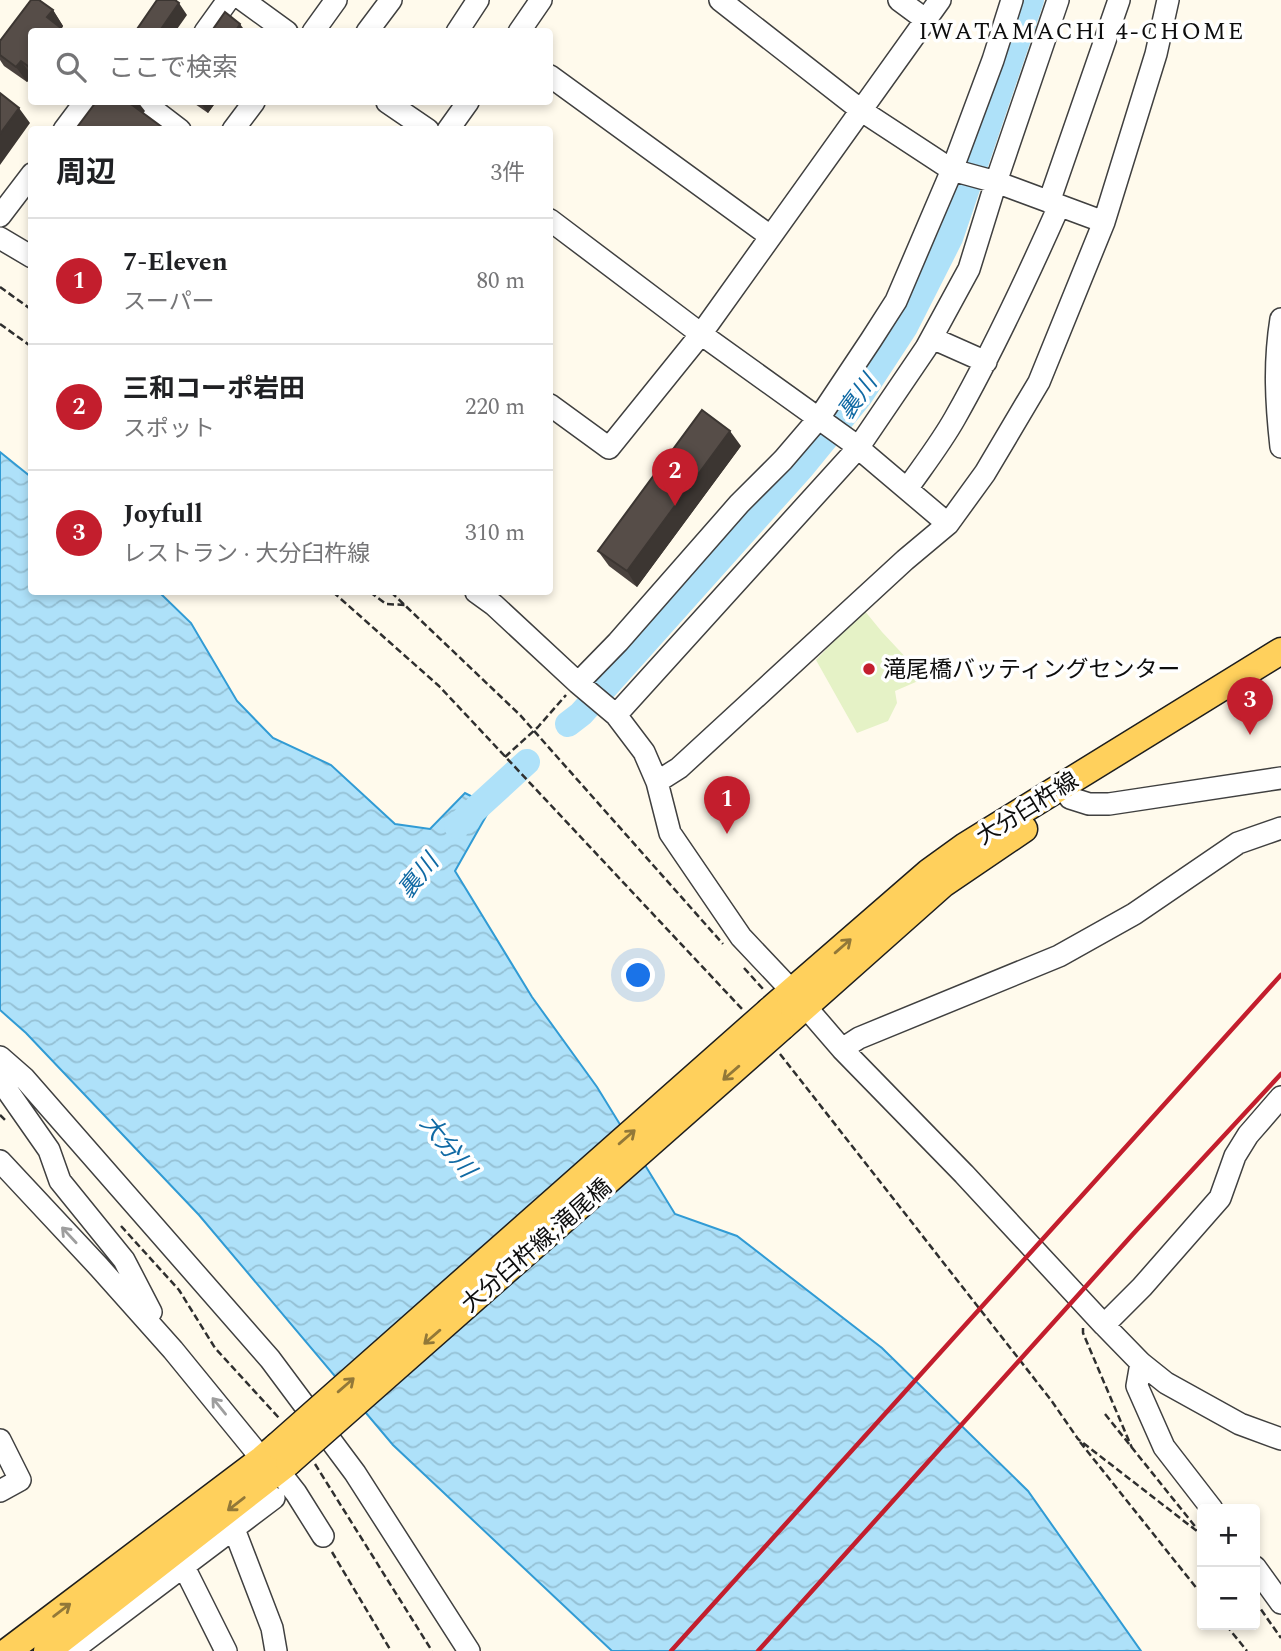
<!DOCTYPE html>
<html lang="ja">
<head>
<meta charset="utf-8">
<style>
	:root { --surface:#fff; --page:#f6f6f6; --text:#202124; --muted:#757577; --line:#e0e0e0; --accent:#c31e2d }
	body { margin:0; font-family:Spectral,"Noto Sans JP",serif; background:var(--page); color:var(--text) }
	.controls { position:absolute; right:21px; bottom:21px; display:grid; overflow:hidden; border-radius:7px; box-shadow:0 4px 10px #0003 }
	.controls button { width:63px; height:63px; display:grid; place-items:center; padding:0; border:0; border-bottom:2px solid var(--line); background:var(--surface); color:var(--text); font:35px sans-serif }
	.you { position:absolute; left:639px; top:976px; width:24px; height:24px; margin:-18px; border:5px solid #fff; border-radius:50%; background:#1a73e8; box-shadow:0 0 0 10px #1a73e833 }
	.badge { display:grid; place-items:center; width:46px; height:46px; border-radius:50%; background:var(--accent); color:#fff; font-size:23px; font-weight:700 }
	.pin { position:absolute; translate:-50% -58px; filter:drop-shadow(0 2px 4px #0008) }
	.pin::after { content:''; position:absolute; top:37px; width:24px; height:21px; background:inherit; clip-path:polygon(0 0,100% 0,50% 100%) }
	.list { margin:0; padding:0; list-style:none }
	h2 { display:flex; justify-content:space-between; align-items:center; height:91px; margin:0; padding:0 28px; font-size:30px }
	h2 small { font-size:23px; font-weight:400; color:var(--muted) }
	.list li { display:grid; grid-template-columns:46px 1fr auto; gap:21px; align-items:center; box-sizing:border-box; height:126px; padding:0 28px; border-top:2px solid var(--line) }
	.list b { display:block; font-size:26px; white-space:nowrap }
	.list p { margin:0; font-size:23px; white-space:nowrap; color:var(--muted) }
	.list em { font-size:23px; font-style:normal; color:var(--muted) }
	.icon { flex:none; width:38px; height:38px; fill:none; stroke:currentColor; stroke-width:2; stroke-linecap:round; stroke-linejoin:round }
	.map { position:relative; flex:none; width:1281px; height:1651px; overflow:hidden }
	.search { position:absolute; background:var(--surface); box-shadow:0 4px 10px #0003; left:28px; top:28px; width:525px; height:77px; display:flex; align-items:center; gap:18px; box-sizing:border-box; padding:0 24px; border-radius:7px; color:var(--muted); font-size:26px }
	.panel { position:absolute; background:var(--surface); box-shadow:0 4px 10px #0003; left:28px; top:126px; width:525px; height:469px; border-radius:7px }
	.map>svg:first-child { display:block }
</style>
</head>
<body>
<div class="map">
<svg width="1281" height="1651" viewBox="0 0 1281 1651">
	<defs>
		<pattern id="water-waves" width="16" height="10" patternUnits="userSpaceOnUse" patternTransform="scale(1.75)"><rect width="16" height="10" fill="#aee1f9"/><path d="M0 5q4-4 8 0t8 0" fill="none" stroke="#94c0d4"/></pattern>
	</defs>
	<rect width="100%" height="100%" fill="#fffaec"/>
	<path fill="#e5f2c6" d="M864,610L882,632L925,678L895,691L897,703L888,721L857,733L816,660Z"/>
	<path fill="url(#water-waves)" stroke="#319bd4" stroke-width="2" d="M0,452L31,477L32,592H159L191,623L237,701L273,738L331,765L395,824L430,829L465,793L475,798L489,811L455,871L532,997L597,1087L675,1214L737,1236L882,1348L1028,1491L1141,1651H612L393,1445L199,1215L26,1033L0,1010Z"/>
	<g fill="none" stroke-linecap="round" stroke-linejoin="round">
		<path stroke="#aee1f9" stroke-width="26" d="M568,724L581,714L802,467L860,396L905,327L950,238L1031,0
			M457,826L527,762"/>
		<g stroke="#404040" stroke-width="24">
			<path id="minor" d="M243,0L287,32
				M720,0L862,111L952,170L996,182L1104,222
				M899,0L926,20
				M205,32L228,0
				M313,32L336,0
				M367,32L391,0
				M457,32L478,0
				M519,32L541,0
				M550,76L770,236
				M154,102L150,107L180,130
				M387,102L428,130
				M64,130L82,106L91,102
				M233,130L254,102
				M448,130L468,102
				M1049,202L1119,0
				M0,216L32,174
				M550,220L701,334L850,441L948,524
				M0,238L32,257
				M1281,319C1274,363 1276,402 1281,447
				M932,338L986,362
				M550,405L609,448L701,334L940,0
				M907,489C923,466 941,443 955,418C994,349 1027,278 1059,206
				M476,592L494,605L578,683L616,715L644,752L657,782L670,833L741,937L792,991L842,1049L964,1174L1104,1325L1141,1363L1166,1383L1240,1424L1281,1439
				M578,683L618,642L739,504L783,460L819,418L871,340L896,301L952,170L993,60L1012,0
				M616,715L858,448L926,348L969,269L996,182L1058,0
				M657,782L679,768L905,560L948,524L985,473L1039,382L1104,222L1156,54L1168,0
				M1070,798L1089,804H1109L1281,778
				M842,1049L859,1038L1059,956L1134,914L1238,843L1281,828
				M0,1057L24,1078L270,1359L355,1473L469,1651
				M0,1080L49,1150L60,1181L124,1260L151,1312
				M0,1161L99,1267L173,1350L262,1459
				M1104,1325L1142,1287L1220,1198L1235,1156L1248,1135L1281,1097
				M1141,1363L1137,1386L1164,1447L1212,1509
				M0,1440L20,1480L0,1491
				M278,1470L296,1493L323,1536
				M234,1529L272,1628L276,1651
				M184,1567L226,1651
				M1255,1567L1281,1603
				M50,1648L82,1643L274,1498"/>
		</g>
		<g stroke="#1e1e1e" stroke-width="29">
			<path id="major" d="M769,1011L929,872L965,846L1281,651
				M782,1027L943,884L1024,829
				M8,1651L262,1459L277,1446
				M47,1651L289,1462"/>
		</g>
		<path stroke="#2f2f2f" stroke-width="2.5" stroke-dasharray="7 3.5" stroke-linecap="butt" d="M0,287L32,310
			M0,324L32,347
			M333,592L439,686L742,1009
			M370,592L386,604L406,605
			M391,592L520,715L723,944
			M505,757L538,727L566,695
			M744,968L763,989
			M780,1054L1051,1400L1078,1439L1202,1535
			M0,1115L6,1121
			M121,1226L179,1290L215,1348L279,1418
			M1083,1328V1333L1132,1448
			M1105,1414L1198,1530
			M1080,1442L1202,1595
			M315,1464L432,1651
			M332,1552L391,1651
			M1255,1601L1281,1638
			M1226,1625L1247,1651"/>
		<use href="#minor" stroke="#fff" stroke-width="21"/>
		<use href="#major" stroke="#ffd05c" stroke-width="26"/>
		<path stroke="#c31e2d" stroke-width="4.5" d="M671,1651L1281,975
			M758,1651L1133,1234L1281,1074"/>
		<g stroke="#1e1e1e" stroke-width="29" stroke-linecap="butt">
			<path id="major-bridge" d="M277,1446L769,1011
				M289,1462L782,1027"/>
		</g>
		<use href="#major-bridge" stroke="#ffd05c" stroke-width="26"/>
	</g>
	<path fill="#4a423e" d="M53,10L63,26L62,28L32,32V77L27,82L4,66L0,60V41Z
		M192,102H216L208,113Z
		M741,446L637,587L609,566L598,551Z"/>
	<path fill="#3c3632" d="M179,3L187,15L175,32H159Z
		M53,10L63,26L59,32L47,17Z
		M240,24L246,32H235Z
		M21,61L32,76L27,82L16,67Z
		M125,102H138L145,111L138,120Z
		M200,102H216L208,113Z
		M19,108L30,123L0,165V134Z
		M730,431L741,446L637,587L627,571Z"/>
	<path fill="#564d48" stroke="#3c3632" stroke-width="2" d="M31,0H39L53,10L47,17L66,32H32V69L21,61L16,67L0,55V41Z
		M157,0H175L179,3L159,32H135Z
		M225,12L240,24L235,32H211Z
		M0,93L19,108L0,134Z
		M96,102H128L166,130H75Z
		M702,410L730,431L627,571L598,551Z"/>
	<defs><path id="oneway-shaft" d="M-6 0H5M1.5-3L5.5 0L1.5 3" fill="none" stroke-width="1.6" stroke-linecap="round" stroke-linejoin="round" transform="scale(1.75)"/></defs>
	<g stroke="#927838">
		<use href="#oneway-shaft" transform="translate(843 946) rotate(-41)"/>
		<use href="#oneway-shaft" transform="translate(731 1073) rotate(139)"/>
		<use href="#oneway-shaft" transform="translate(627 1137) rotate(-41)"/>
		<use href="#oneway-shaft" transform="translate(432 1337) rotate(139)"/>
		<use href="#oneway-shaft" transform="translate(346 1385) rotate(-41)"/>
		<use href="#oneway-shaft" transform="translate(236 1504) rotate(142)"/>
		<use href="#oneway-shaft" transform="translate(62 1610) rotate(-37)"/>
	</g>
	<g stroke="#9e9e9e">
		<use href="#oneway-shaft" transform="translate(69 1235) rotate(-133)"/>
		<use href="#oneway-shaft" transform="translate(219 1406) rotate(-129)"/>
	</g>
	<circle fill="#c31e2d" stroke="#fff" stroke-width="2.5" cx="869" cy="669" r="7"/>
	<g text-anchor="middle" stroke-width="7" stroke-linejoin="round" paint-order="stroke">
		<g font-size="23" fill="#0d0d0d" stroke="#fff" text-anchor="start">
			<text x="883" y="677">滝尾橋バッティングセンター</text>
		</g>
		<g font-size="23" fill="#0d0d0d" stroke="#fff">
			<text transform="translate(1027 808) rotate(-32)" y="8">大分臼杵線</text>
			<text transform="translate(536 1245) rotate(-41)" y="8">大分臼杵線;滝尾橋</text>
		</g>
		<g font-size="24" letter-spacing="2" fill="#0d0d0d" stroke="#fff">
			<text x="1082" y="39">IWATAMACHI 4-CHOME</text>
		</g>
		<g font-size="24" font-style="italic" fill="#106aa4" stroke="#fff">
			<text transform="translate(857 397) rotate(-54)" y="8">裏川</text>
			<text transform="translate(418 876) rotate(-51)" y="8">裏川</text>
			<text transform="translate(448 1146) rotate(51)" y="8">大分川</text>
		</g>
	</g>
</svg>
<div class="controls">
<button>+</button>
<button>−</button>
</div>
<div class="you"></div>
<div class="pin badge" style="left:727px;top:834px">1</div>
<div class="pin badge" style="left:675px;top:506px">2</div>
<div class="pin badge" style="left:1250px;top:735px">3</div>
<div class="search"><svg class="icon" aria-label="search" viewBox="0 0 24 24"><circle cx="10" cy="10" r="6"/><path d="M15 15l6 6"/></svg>ここで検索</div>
<section class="panel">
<h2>周辺<small>3件</small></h2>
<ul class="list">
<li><span class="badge">1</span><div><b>7-Eleven</b><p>スーパー</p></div><em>80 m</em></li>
<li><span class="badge">2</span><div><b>三和コーポ岩田</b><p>スポット</p></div><em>220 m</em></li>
<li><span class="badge">3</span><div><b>Joyfull</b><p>レストラン · 大分臼杵線</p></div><em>310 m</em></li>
</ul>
</section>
</div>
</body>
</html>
